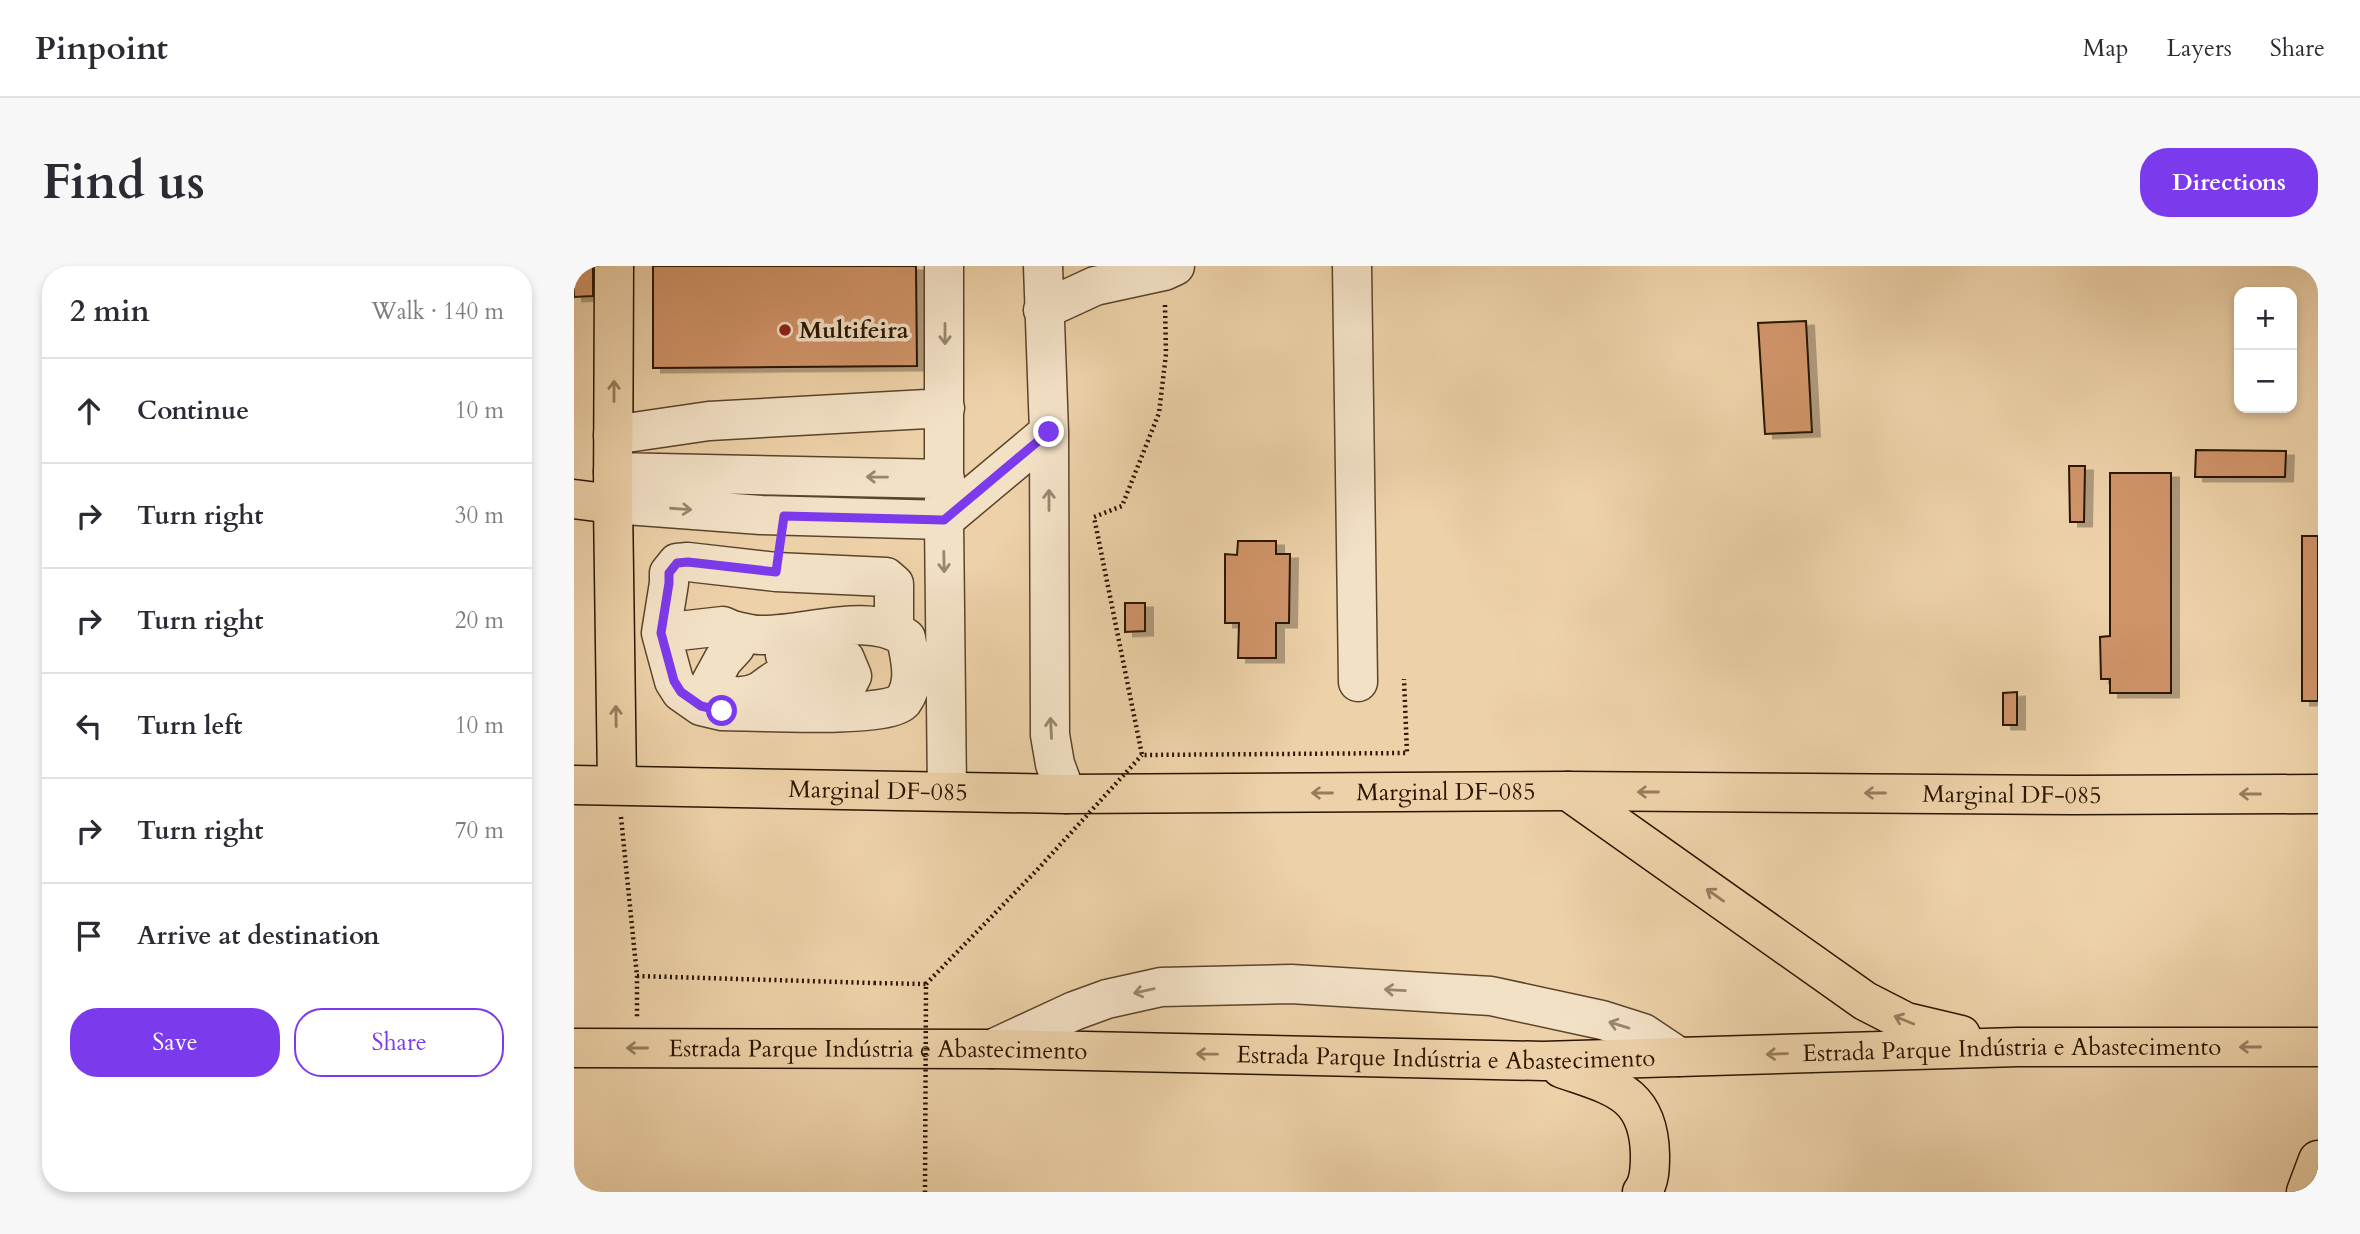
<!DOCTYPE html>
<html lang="en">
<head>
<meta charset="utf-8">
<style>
	:root { --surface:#fff; --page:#f7f7f7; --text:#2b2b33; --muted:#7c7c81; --line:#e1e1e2; --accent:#7c3aed }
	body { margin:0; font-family:Cardo,serif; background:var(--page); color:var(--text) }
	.controls { position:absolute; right:21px; top:21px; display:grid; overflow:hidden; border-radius:14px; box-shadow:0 4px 10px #0003 }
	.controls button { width:63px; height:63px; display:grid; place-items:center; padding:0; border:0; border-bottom:2px solid var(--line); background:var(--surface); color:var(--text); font:35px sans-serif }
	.stop { position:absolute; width:21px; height:21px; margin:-16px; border:5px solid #7c3aed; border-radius:50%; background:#fff }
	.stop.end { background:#7c3aed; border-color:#fff; box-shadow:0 2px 7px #0008 }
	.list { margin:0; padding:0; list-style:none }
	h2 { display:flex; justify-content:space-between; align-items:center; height:91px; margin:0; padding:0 28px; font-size:30px }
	h2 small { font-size:23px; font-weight:400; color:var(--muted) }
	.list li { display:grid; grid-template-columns:46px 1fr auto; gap:21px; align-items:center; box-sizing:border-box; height:105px; padding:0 28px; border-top:2px solid var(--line) }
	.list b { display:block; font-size:26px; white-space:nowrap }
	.list em { font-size:23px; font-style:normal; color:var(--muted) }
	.actions { display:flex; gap:14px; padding:21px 28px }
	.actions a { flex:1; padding:16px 0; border:2px solid var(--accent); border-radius:28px; text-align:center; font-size:24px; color:var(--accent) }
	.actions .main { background:var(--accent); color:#fff }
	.icon { flex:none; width:38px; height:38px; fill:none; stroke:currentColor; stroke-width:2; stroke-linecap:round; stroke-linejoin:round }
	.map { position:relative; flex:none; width:1744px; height:926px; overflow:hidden; border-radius:28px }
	header { display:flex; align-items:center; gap:42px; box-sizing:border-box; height:98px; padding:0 35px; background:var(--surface); border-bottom:2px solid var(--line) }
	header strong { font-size:33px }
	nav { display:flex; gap:38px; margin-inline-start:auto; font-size:24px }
	.intro { display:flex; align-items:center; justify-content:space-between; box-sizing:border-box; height:168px; padding:0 42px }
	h1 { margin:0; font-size:49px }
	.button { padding:18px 32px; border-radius:28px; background:var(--accent); color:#fff; font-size:24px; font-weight:700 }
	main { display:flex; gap:42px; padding:0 42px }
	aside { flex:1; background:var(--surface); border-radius:28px; box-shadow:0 4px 10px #0003 }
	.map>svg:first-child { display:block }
</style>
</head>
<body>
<header>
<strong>Pinpoint</strong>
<nav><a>Map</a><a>Layers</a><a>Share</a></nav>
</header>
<div class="intro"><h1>Find us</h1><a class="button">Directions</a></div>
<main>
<aside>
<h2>2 min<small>Walk · 140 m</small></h2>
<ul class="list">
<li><svg class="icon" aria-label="ahead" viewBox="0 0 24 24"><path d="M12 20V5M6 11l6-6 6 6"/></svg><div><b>Continue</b></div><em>10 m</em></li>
<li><svg class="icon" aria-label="right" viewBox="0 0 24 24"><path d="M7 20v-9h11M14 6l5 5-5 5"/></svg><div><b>Turn right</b></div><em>30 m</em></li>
<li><svg class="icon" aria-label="right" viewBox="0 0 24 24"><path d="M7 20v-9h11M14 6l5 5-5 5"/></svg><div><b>Turn right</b></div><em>20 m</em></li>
<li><svg class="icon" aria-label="left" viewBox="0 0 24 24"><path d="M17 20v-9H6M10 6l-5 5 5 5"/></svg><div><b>Turn left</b></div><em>10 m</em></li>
<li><svg class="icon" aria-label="right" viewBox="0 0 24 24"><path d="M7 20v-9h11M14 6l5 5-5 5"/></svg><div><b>Turn right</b></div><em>70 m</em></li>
<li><svg class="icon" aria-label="arrive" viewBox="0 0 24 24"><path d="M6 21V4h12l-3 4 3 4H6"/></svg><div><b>Arrive at destination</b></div></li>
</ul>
<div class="actions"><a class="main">Save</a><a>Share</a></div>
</aside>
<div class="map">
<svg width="1744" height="926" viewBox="0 0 1744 926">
	<defs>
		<filter id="shadow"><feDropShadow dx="8" dy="4.5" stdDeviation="0" flood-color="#0004"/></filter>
	</defs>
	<rect width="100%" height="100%" fill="#edd1a8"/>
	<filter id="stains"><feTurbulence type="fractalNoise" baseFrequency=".00286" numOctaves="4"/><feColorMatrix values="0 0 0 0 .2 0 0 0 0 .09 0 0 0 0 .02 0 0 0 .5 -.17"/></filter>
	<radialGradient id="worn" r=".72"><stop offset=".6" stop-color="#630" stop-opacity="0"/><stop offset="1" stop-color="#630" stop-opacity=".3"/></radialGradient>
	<path fill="#d09469" stroke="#2a1600" stroke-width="2" filter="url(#shadow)" d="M0,0H19V30L0,31Z
		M79,0H342L343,100L79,102Z
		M1232,55L1238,166L1191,168L1184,57Z
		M1622,184L1712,185L1711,211H1621Z
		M1495,200H1511L1510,256H1496Z
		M1536,207H1597V427H1536V413H1527L1526,371L1536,370Z
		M1728,270H1744V435H1728Z
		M664,275H702V288H716L715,357H702V392H664L665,357H651V288L663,289Z
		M551,337H571V365L551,366Z
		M1443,426V459H1429V427Z"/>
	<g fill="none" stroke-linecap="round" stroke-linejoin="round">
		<g stroke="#5b452a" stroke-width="41">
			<path id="minor" d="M370,0V254L373,525
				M469,0L475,166L476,469L481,498L492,528
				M778,0L784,416
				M469,44L521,20L590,5L601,0
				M39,169L135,155L371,142
				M39,206L371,213
				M39,238L187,249L370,254L475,166
				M158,364C167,366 177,369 186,369C230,371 294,344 332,372C336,393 343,416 329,435C315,453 176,445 148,445L127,440L107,426L100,415L87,367L95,317V307L103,297L114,296L202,306L312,311L320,318V363
				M87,367L149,360L158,364L161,381L149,394L137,416C146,433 171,433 186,425C196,419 201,411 214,411C230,410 247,420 261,426L272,421L278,410L271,393L251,385L211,389
				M418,783L500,745L533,733L587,721L717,718L917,730L1028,754L1069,767L1105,791"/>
		</g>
		<g stroke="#2a1600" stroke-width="41">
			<g id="major">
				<path d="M40,0L39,238L43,518"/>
				<path d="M0,233L39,238"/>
				<path id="s1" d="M0,519L492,528L994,525L1499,529L1744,528"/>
			</g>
		</g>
		<g stroke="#2a1600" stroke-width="41">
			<g id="highway">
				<path d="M994,525L1291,735L1332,756L1387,769"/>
				<path id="s2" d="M0,782L418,783L969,795L1444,781H1744"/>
				<path d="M987,802C1037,820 1075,825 1076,889C1076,901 1076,916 1068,926"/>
				<path d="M1732,926L1744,894"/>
			</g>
		</g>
		<path stroke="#2a1600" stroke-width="4.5" stroke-dasharray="2 3.5" stroke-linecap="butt" d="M591,39L592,88L585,147L548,240L520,251L568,489L833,487L830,413
			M47,551L63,710V751
			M63,710L300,717"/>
		<use href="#minor" stroke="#f3e1c6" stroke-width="38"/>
		<use href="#major" stroke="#edd1a8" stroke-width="38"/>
		<use href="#highway" stroke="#edd1a8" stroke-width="38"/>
		<path stroke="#2a1600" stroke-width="4.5" stroke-dasharray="2 3.5" stroke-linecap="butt" d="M300,717L352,718L351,926
			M352,718L463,604L568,489"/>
	</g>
	<defs><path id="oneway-shaft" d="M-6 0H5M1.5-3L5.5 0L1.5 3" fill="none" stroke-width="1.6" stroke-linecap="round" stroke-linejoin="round" transform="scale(1.75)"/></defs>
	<g stroke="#99866d">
		<use href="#oneway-shaft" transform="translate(371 68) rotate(90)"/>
		<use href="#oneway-shaft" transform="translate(303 211) rotate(-179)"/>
		<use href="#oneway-shaft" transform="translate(475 234) rotate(-90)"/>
		<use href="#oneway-shaft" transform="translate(107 243) rotate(4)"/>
		<use href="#oneway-shaft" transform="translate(370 296) rotate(89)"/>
		<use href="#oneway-shaft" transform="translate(477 462) rotate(-93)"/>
		<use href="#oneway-shaft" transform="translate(821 724) rotate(-177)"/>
		<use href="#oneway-shaft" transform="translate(570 725) rotate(167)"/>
		<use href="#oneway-shaft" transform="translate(1045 759) rotate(-163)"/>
	</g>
	<g stroke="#957d5c">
		<use href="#oneway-shaft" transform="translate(40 125) rotate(-90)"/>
		<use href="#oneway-shaft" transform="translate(42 450) rotate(-91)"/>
		<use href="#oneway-shaft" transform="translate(1074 526) rotate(-180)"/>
		<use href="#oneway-shaft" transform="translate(748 527) rotate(180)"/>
		<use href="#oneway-shaft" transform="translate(1301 527) rotate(-180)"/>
		<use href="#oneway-shaft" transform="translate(1676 528) rotate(180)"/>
		<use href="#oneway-shaft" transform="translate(1141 629) rotate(-145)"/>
		<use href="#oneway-shaft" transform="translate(1330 754) rotate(-158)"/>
		<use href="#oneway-shaft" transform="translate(1676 781) rotate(180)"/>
		<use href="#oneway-shaft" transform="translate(63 782) rotate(-180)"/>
		<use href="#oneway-shaft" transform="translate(633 788) rotate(-179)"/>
		<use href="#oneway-shaft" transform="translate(1203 788) rotate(178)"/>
	</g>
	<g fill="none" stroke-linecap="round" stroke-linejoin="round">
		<path stroke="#7c3aed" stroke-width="9" d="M148,445L127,440L107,426L100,415L87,367L95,317V307L103,297L114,296L202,306L210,250L370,254L475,166"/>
	</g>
	<circle fill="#8f2418" stroke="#f3e1c6" stroke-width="2.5" cx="211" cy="64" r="7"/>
	<g text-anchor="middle" stroke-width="7" stroke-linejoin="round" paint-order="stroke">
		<g font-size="24" font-weight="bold" fill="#2a1600" stroke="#f3e1c6" text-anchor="start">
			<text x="225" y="72">Multifeira</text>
		</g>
		<g font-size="24" fill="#2a1600" stroke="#f3e1c6">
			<text dy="8" stroke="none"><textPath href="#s1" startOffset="304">Marginal DF-085</textPath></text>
			<text dy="8" stroke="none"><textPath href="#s1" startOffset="872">Marginal DF-085</textPath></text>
			<text dy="8" stroke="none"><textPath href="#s1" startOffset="1438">Marginal DF-085</textPath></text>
			<text dy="8" stroke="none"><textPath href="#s2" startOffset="304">Estrada Parque Indústria e Abastecimento</textPath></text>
			<text dy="8" stroke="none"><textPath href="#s2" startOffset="1438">Estrada Parque Indústria e Abastecimento</textPath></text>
			<text dy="8" stroke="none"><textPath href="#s2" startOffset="872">Estrada Parque Indústria e Abastecimento</textPath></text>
		</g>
	</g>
	<rect width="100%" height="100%" filter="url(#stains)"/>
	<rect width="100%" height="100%" fill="url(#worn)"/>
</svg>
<div class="controls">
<button>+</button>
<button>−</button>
</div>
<div class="stop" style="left:148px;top:445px"></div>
<div class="stop end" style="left:475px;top:166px"></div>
</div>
</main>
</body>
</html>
